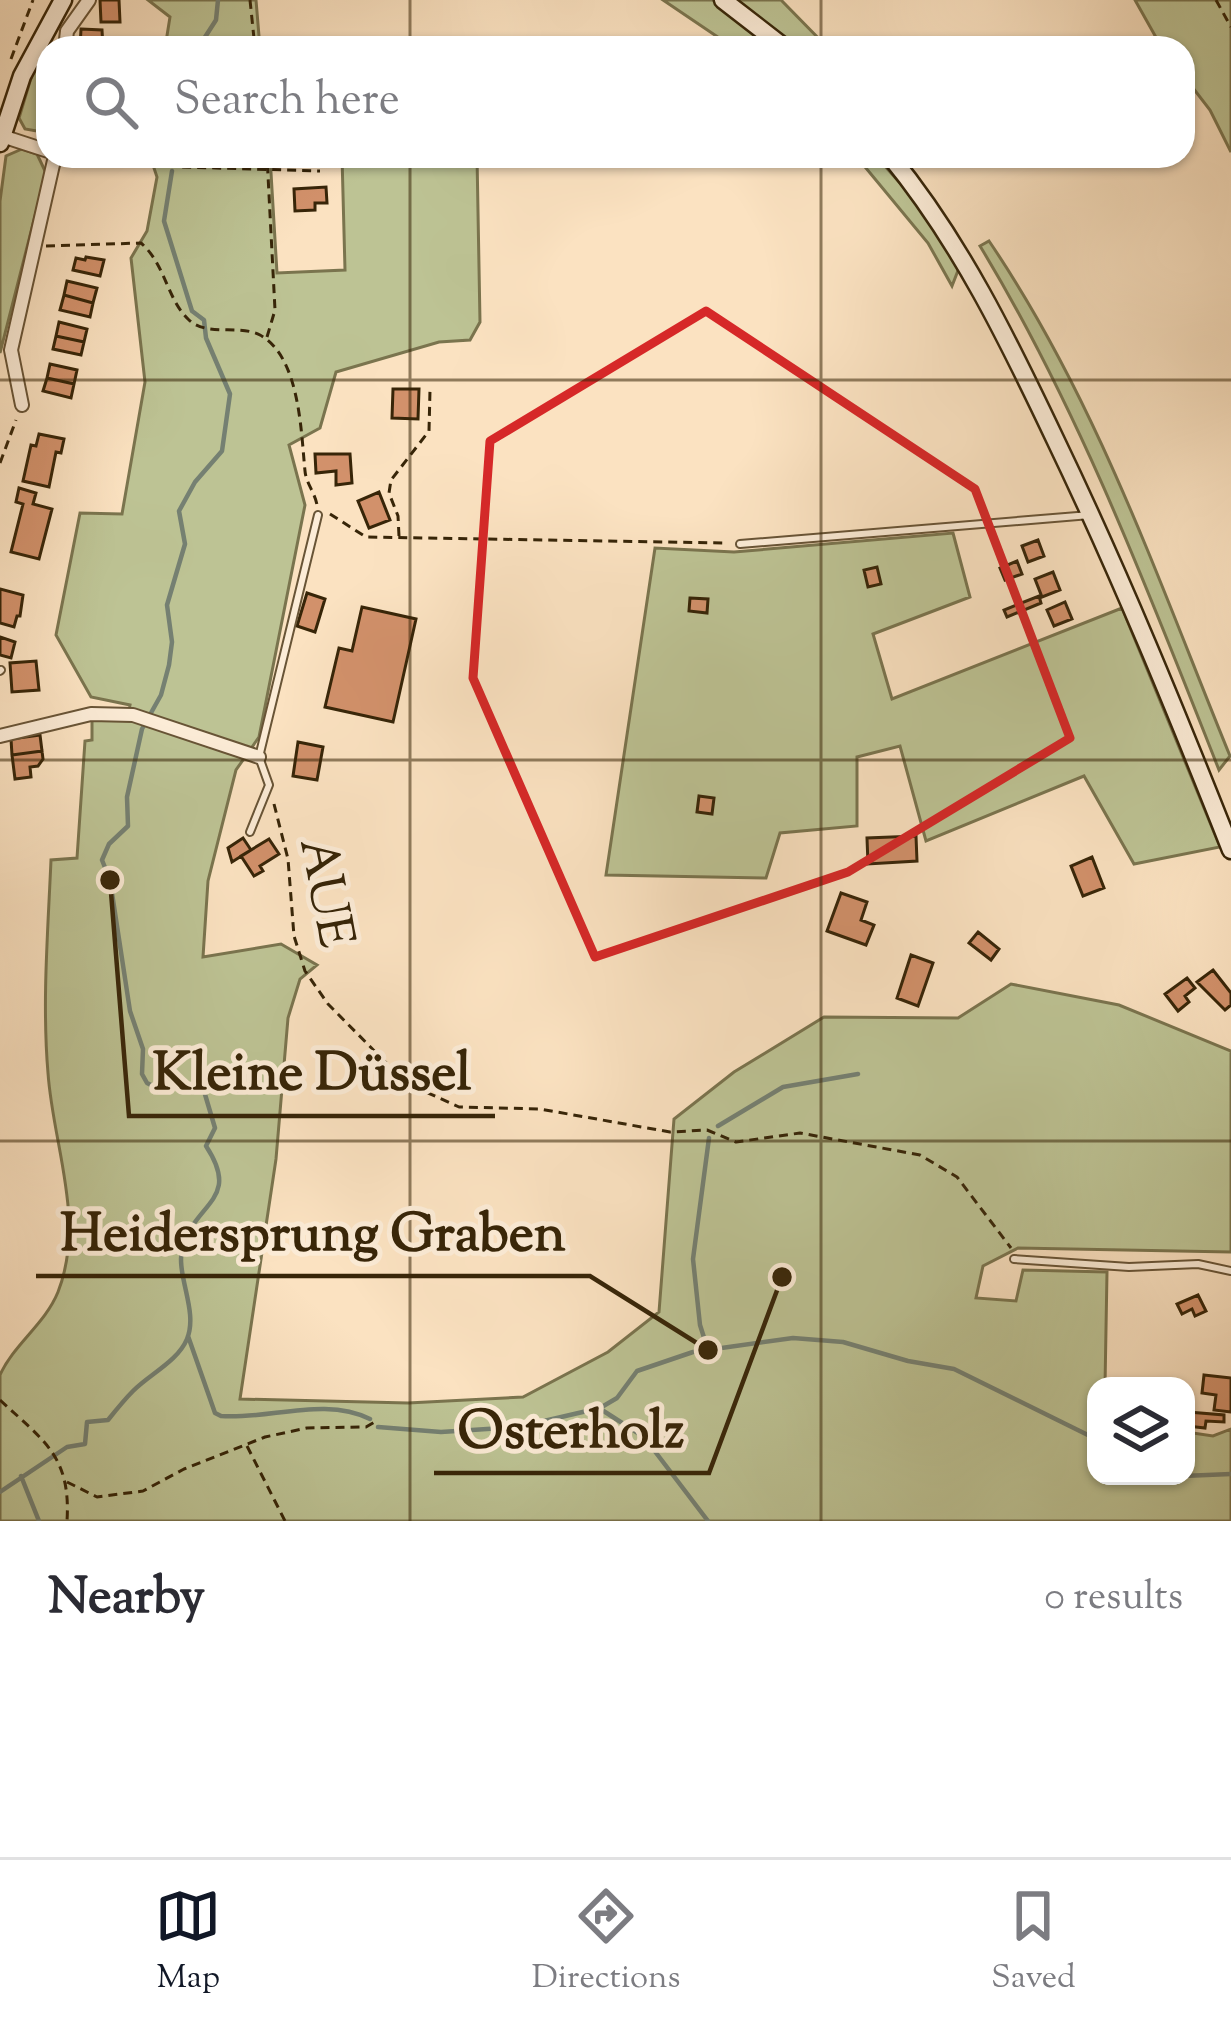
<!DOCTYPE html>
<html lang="en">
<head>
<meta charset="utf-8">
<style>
	:root { --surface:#fff; --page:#f7f7f7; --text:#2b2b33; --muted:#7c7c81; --line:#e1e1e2; --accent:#111827 }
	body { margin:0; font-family:"Sorts Mill Goudy",serif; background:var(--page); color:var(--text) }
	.controls { position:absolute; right:36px; bottom:36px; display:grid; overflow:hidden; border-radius:24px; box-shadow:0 3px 9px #0004 }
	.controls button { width:108px; height:108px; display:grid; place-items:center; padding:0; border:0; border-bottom:3px solid var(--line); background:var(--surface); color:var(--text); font:60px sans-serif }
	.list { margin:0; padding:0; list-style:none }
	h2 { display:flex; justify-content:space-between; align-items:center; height:156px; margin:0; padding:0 48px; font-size:51px }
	h2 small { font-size:39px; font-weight:400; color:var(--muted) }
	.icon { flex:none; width:66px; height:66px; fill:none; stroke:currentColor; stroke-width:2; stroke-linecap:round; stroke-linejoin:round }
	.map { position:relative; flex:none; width:1231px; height:1521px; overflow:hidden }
	.search { position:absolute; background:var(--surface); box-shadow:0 3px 9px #0004; left:36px; right:36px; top:36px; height:132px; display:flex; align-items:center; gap:30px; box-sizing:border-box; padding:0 42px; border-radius:36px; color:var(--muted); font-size:45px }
	.sheet { height:336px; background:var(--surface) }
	nav { display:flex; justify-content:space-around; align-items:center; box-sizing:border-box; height:168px; border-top:3px solid var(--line); background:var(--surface); font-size:33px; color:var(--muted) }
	nav a { display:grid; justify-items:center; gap:6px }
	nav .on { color:var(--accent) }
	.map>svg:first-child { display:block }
</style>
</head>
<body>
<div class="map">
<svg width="1231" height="1521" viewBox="0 0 1231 1521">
	<rect width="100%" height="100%" fill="#fbe2c1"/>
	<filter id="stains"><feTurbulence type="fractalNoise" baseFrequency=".00167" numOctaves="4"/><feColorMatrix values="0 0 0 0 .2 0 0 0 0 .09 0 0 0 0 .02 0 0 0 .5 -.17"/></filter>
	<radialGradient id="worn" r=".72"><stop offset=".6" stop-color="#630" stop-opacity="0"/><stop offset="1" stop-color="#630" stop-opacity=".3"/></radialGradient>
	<path fill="#bdc394" stroke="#7a744e" stroke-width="3" d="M148,0H256L259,36L280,48H165L170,17Z
		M663,0H781L828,48H734Z
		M1135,0H1231V152L1210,110L1183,75V48H1162Z
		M48,49V133L25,129L19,118L34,68Z
		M22,149L37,154L46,173L0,353V201L6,156Z
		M150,156H270L277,273L345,270L342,156H477L480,322L470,340L439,342L336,372L320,428L289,445L305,505L259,737L236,770L208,881L203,957L281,944L317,965L300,979L288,1018L276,1159L240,1399L408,1403L523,1397L608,1352L659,1312L674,1119L734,1072L824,1017L958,1018L1011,984L1119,1005L1231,1051V1252L1018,1248L983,1266L976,1298L1016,1301L1023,1270L1107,1272L1105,1386H1096V1476H1186V1432L1213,1436L1231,1429V1521H0V1375C14,1344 45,1324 58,1292C86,1220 53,1146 48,1073C42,1003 48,930 51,860L77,858L85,741L92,740V719H127L130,705L91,697L56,635L80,513L122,514L145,382L131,258L147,231L157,177Z
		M856,156H876L914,199L959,268L952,286L928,243Z
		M989,241C1097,400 1158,580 1230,756L1219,770C1149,593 1079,409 980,246Z
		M953,533L970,597L873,634L892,699L1122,608L1220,847L1134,864L1084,776L926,841L900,746L857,757V826L780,833L766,878L606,875L655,548L734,552Z"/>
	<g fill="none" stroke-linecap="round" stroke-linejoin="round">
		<path stroke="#758072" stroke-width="4.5" d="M198,48L216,20L218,0
			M718,1126L783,1087L858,1074
			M188,1336L215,1413L221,1416C268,1420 325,1396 370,1419
			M708,1350L700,1325L693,1259L709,1138
			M602,1410L644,1437L708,1521
			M378,1427L441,1432L518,1427L600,1408L617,1398L637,1371L693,1352L793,1338L843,1342L908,1361L954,1369L1096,1439
			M21,1476L39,1521
			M1183,1476L1231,1474
			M0,1492L67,1447L85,1444L87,1422L108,1420C116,1410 124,1400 133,1391C150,1374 178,1361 187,1339C199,1310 174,1273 183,1245C197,1202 241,1199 206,1146L215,1128L204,1091L196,1084L161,1090L147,1083L142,1074L143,1049L130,1011L110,880L102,860L109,844L128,826L127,797L142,729L161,695L169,665L172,642L167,605L185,544L179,511L195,482L222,451L230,394L206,338L204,320L192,311L164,221L172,171"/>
	</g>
	<path fill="#d2916b" stroke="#372508" stroke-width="3" d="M100,0H119L120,22H101Z
		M81,29L102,30L103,48H80Z
		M326,187L327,203H315V210L295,211L294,189Z
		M86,257L104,260L100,276L73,270L76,258L85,260Z
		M67,281L97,288L93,303L64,295Z
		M64,295L93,303L90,317L60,310Z
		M59,322L87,329L84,342L56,336Z
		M56,336L84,342L81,355L53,349Z
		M50,364L77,370L74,384L47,378Z
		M47,378L74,384L71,398L43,391Z
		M393,389H419L418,419L392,418Z
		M39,434L64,439L61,453L56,452L49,487L23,481L31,445L36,446Z
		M315,454H350L352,483L336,485V471L316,473Z
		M19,488L36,493L33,504L52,509L39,559L11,552L23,504L16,502Z
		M379,492L390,520L369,528L358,501Z
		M1038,540L1044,556L1028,562L1022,546Z
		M1017,561L1022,574L1005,580L1000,568Z
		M877,567L881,584L868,587L864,570Z
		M1053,572L1060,590L1042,597L1035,579Z
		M0,589L23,595L20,616H17L14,627L0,623Z
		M307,593L325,599L315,632L297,626Z
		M1039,596L1041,603L1007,617L1004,610Z
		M690,598L708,599L707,613L689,611Z
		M1065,602L1072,619L1054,626L1047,610Z
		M362,607L416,619L393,722L325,707L339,648L352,651Z
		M0,637L15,642L11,658L0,655Z
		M36,661L39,690L12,692L10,663Z
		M40,735L42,751L12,755L11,739Z
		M298,742L323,747L317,780L293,776Z
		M42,751L43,759L38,766L30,767L31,777L15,779L12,755Z
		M699,796L714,798L712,814L697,812Z
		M916,836L917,861L868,864L867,838Z
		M243,838L251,850L232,862L228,848Z
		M269,839L279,854L260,866L263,871L254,876L241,856Z
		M1092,857L1104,888L1083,896L1071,866Z
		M841,893L867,902L861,920L874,925L866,945L827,931Z
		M978,932L999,949L991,960L969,943Z
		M911,955L933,963L918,1006L897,998Z
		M1213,970L1231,993V1005L1225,1010L1197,982Z
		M1187,978L1195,988L1185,996L1189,1002L1178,1011L1165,994Z
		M1198,1295L1206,1311L1195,1316L1192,1309L1182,1314L1177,1304Z
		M1204,1375L1231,1378V1412L1214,1410L1216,1395L1202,1393Z
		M1188,1412L1224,1415V1422L1206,1421L1205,1428L1187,1426Z"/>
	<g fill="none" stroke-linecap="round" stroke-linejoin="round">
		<g stroke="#685436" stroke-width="10">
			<path id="service" d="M740,544L1090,515
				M0,671L1,670
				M250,832L269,785L259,757L318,515
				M1014,1259L1129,1267L1198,1264L1231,1271"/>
		</g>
		<g stroke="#685436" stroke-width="16">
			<path id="minor" d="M65,48L67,31L89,0
				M2,136L48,151
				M22,405L11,350L55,156
				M0,736L91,714L133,715L259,757"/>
		</g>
		<g stroke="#372508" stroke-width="21">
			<path id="secondary" d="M723,0L785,48
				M0,143L22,76L63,0
				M890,156C960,241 1008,340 1055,439C1120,574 1176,711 1231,850"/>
		</g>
		<path stroke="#372508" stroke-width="3" stroke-dasharray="9 6" stroke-linecap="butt" d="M250,0L255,48
			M1216,0L1231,27
			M11,59L33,0
			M108,156L182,167L320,171
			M46,246L141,243C166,265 167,300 189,320C207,337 239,324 260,335C300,357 301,432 305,471C306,483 315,493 317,505
			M267,337L275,310L267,156
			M0,463L16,420
			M330,514L366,537L727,543
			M399,536L398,516L389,493L391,480L429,431L430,390
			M274,804L288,859L294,936L305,971L328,1004L406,1083L459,1107L540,1109L670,1132L707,1130L736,1142L800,1133L920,1155L957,1177L1011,1248
			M0,1400C44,1441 71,1456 67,1521
			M247,1446L285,1521
			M67,1482L97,1497L143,1491L184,1469L265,1437L307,1428L366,1427L378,1420"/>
		<use href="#service" stroke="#fcecd7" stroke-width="6"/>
		<use href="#minor" stroke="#fcecd7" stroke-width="12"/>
		<use href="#secondary" stroke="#fcecd7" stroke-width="16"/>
	</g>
	<path fill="none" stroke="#d62828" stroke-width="9" stroke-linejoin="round" d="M706,311L975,489L1070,738L848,872L595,957L473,678L490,441Z"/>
	<path fill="none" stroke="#372508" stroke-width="3" stroke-opacity="0.55" d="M410,0V48M821,0V48M410,156V1521M821,156V1521M0,380H1231M0,760H1231M0,1141H1231"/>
	<g text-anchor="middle" stroke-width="10" stroke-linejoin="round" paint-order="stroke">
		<g font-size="51" fill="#372508" stroke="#fcecd7">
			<text transform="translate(329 892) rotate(79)" y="18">AUE</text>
		</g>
	</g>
	<path fill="none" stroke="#372508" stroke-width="4.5" d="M110 880L129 1116H495M708 1350L590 1276H36M782 1277L709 1473H434"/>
	<g fill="#372508" stroke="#fcecd7" stroke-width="4.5">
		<circle cx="110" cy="880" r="12"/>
		<circle cx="708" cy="1350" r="12"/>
		<circle cx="782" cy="1277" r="12"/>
	</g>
	<g font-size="54" text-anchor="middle" font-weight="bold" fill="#372508" stroke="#fcecd7" stroke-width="10" stroke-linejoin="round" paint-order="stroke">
		<text x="312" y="1089">Kleine Düssel</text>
		<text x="313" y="1250">Heidersprung Graben</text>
		<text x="571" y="1447">Osterholz</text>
	</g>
	<rect width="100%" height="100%" filter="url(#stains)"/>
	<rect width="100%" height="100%" fill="url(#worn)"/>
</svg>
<div class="controls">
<button><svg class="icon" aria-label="layers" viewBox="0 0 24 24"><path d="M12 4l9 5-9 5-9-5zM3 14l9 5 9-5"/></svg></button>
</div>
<div class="search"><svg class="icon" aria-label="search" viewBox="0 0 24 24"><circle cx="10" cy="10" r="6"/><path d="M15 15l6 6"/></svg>Search here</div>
</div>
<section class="sheet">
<h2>Nearby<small>0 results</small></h2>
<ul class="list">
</ul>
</section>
<nav>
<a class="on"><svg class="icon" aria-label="map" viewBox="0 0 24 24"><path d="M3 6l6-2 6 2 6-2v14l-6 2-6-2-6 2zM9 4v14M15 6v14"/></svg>Map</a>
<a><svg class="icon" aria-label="directions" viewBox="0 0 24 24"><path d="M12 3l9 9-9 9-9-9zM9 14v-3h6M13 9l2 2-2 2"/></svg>Directions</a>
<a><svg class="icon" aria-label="saved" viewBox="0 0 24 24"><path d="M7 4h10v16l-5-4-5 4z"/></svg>Saved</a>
</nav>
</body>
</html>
